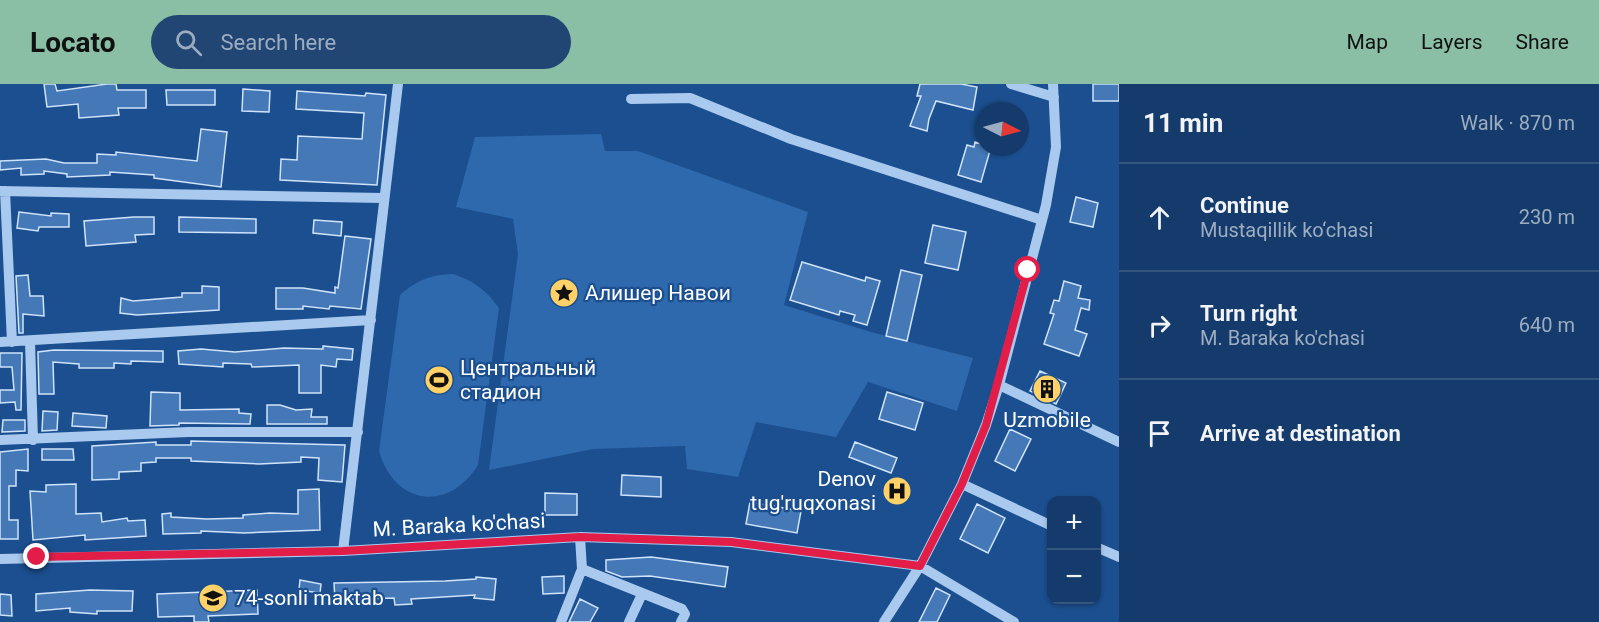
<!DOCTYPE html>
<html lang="en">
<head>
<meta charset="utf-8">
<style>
	:root { --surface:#143b6b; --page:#214673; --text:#f1f3f6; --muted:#9dadc1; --line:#33557e; --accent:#8abfa5 }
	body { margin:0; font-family:Roboto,sans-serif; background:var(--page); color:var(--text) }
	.controls { position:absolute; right:18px; bottom:18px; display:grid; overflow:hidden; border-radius:12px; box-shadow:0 2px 4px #0004 }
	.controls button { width:54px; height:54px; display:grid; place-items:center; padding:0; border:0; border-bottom:2px solid var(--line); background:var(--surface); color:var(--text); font:30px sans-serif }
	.compass { position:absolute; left:975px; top:18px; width:54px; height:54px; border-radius:50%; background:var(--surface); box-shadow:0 2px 4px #0004; rotate:96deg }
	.stop { position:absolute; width:18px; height:18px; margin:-14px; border:4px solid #e11d48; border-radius:50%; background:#fff }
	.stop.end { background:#e11d48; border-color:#fff; box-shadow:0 2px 6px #0008 }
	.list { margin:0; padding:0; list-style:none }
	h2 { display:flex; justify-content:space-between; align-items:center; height:78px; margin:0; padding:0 24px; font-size:26px }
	h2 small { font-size:20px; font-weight:400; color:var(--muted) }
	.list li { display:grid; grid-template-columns:39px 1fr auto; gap:18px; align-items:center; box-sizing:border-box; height:108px; padding:0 24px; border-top:2px solid var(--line) }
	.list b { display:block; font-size:22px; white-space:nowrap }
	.list p { margin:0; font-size:20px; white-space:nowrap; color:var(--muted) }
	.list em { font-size:20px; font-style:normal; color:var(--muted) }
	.icon { flex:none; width:33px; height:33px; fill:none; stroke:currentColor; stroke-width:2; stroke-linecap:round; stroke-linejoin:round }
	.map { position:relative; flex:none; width:1119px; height:538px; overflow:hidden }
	header { display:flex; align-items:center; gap:36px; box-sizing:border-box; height:84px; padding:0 30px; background:var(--accent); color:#111 }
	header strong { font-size:28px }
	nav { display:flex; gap:33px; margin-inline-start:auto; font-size:21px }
	.search { width:420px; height:54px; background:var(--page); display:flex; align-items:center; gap:15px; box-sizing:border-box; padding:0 21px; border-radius:33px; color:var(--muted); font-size:22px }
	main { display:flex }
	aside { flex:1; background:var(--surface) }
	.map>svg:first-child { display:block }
</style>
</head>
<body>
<header>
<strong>Locato</strong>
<div class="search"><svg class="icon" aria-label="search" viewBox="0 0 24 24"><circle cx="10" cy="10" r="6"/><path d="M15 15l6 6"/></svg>Search here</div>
<nav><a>Map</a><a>Layers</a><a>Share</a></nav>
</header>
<main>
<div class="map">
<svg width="1119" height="538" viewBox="0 0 1119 538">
	<rect width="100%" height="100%" fill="#1b4f8f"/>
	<path fill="#2e69ad" d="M601,50L605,67H638L808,128L784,221L871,248L973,274L957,327L868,298L836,353L756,338L738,393L687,385L685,362L593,365L489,386L518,170L513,135L456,123L475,53Z
		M453,190C474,197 486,206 499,224L478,381C448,429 394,421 379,367L400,211C417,196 430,191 453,190Z"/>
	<path fill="#4478b7" stroke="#cfe3fa" stroke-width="1.5" d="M44,0H55L57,7L107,0H116L117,6H146V24H118L119,31L79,34L78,20L47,23Z
		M920,0H961L977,3L973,26L936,17L929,35L927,47L910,42L921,12H917Z
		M1093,0H1119V17H1093Z
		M243,5L270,7L269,28L242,27Z
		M166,6H215V21H167Z
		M297,7L365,12L366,9L386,11L377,101L280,96L281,75L297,76L298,52L362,55L364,29L296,25Z
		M201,45L227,48L221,103L154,94V91L110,88V91L67,93V90L44,87V90L21,91V84L0,86V77L46,75L64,79H97V70L116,71V68L197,77Z
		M975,58L991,63L981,98L958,91L967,61L974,63Z
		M1076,113L1098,119L1093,143L1070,138Z
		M19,128L51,132V129L69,130V143H39L38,147L17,144Z
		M134,133H154V150L135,151L136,158L86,162L84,137Z
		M179,133L256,135V149L179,148Z
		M314,136L342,138L341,152L313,149Z
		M933,141L966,148L958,186L925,179Z
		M345,152L371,155L361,225L330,222L329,225L303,222V225H276V204H303L335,209V203L338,204Z
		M802,178L865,197L866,193L880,197L867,241L853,237L855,231L840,227L839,231L790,216Z
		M901,186L922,191L907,257L886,252Z
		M28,191L30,212H43L44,232L23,230V249H19L16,192Z
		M1064,197L1081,202L1078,214L1090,216L1089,226L1081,224L1075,246L1087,250L1079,272L1044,260L1054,230L1050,229L1054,216L1059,217Z
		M202,202L219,203V226L137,231L120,229L121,214L133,217L182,213V209H202Z
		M323,262L353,265L352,276L337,275L336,283L321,281V309H299V281L252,283L251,280L223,279V283L179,280L178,267L201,265L235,268L284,264L323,265Z
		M54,266L163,267V278L131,277V280L114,279V284H79V280L53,278L54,310H39L38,268Z
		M0,269H22L21,326H16L15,318L0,319V306H14L12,283H0Z
		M1040,287L1066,299L1056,320L1030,307Z
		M151,308L180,309V326L239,325V329L251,330L250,340L179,339V341L150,342Z
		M887,308L923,319L915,346L879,335Z
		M267,321H280L296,326L312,325L311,333H327V340H267Z
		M43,327L58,328L57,346L42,347Z
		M73,329L107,332L106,344L72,342Z
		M3,336H25V347L2,348Z
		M1010,345L1031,355L1015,387L995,377Z
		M191,357L345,361L342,398L318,396L319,374L301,373V378L259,380L191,377V374H156V378L141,379V387L119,388V395L92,396V362L156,358V361H191Z
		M855,358L897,374L891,389L849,373Z
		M28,365V387L16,386V402H9V436H18V455H0V368Z
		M42,365H73L74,376H42Z
		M622,391L661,393V413L621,411Z
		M76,400V430L101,429L102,438L127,434L128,437L145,436L146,452L85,456V451L33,456L30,407L46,408V401Z
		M319,405L320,446L244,449L201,447V449L163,450L162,430L171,429V433L207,435L243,434V431L270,429L298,430V406Z
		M545,409L577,410V431H545Z
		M750,418L801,427L797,449L746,440Z
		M977,420L1005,434L988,469L960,455Z
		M651,473L728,483L725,503L650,492L622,493L606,487V476Z
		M564,492V509L543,510L542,493Z
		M476,493L496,495L494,516L474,514L475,511L411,515L412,520L395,521L394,514L335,516L334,499L445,497L476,495Z
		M300,496L321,500L320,509L299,506Z
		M936,504L950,511L937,538H919Z
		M90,506L133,507L132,527H97V530L70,528V524L36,527V510Z
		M257,506L258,530L208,532L209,538H194V532L158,533L157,510Z
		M0,510L11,511L12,532L0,531Z
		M580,515L598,524L590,538H569Z"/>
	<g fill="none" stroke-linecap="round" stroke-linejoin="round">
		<path stroke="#a9c9ee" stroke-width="10" d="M1011,0L1054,13
			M631,15L690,14L791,55L1042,136
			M0,107L383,114
			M5,107L12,258
			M30,257L33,356
			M0,258L371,236
			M999,301L1119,358
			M0,356L188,348H358
			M962,400L1052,442
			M1096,463L1119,473
			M343,467L398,0
			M0,475L343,467L580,453L731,458L920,482L1014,538
			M582,485L682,525L685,530L681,538
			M561,538L582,485L580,453
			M629,538L642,510
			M884,538L920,482L962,400L986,341L999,301L1046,121L1056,63L1053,0"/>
	</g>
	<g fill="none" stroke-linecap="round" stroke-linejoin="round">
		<path stroke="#e11d48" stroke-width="8" d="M37,473L343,467L580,453L731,458L920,482L962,400L986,341L1028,186"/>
	</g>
	<defs>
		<g id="sight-disc" transform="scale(1.5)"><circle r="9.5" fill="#ffd166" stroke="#1b4f8f"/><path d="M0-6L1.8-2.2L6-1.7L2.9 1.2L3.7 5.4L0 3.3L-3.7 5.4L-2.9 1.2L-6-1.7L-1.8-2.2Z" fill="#111"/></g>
		<g id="stadium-disc" transform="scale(1.5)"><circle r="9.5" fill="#ffd166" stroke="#1b4f8f"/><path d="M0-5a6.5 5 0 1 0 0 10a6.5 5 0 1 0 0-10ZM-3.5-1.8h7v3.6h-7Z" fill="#111"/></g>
		<g id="building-disc" transform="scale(1.5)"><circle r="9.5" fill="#ffd166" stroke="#1b4f8f"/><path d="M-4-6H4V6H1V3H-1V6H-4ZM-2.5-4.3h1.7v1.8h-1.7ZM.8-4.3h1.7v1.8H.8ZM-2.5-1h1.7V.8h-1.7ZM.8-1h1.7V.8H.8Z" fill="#111"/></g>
		<g id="hospital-disc" transform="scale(1.5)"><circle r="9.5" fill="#ffd166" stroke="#1b4f8f"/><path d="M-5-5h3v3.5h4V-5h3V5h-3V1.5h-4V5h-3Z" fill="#111"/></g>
		<g id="school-disc" transform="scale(1.5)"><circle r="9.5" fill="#ffd166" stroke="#1b4f8f"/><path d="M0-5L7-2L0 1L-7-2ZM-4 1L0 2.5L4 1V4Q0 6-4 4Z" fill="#111"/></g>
	</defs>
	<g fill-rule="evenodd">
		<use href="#sight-disc" x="564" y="209"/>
		<use href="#stadium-disc" x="439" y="296"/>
		<use href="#building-disc" x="1047" y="305"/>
		<use href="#hospital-disc" x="897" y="407"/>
		<use href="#school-disc" x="213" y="514"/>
	</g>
	<g text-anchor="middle" stroke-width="4.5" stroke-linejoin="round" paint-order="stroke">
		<g font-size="21" fill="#fff" stroke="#1b4f8f" text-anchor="start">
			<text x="585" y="216">Алишер Навои</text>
			<text x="460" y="291">Центральный<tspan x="460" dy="24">стадион</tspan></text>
			<text x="1047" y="343" text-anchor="middle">Uzmobile</text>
			<text x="876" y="402" text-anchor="end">Denov<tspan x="876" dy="24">tug'ruqxonasi</tspan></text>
			<text x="234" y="521">74-sonli maktab</text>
		</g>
		<g font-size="21" fill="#fff" stroke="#1b4f8f">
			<text transform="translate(459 441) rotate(-3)" y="7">M. Baraka ko'chasi</text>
		</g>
	</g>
</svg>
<div class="controls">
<button>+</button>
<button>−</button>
</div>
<svg class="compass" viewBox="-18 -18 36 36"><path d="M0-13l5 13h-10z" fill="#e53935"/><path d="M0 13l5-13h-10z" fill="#9dadc1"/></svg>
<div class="stop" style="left:1028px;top:186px"></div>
<div class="stop end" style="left:37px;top:473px"></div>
</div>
<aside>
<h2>11 min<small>Walk · 870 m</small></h2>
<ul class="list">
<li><svg class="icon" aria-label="ahead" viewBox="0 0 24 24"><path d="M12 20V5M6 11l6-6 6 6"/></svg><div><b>Continue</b><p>Mustaqillik ko‘chasi</p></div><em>230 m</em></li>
<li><svg class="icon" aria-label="right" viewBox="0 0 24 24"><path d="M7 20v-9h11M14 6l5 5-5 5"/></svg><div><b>Turn right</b><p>M. Baraka ko'chasi</p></div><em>640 m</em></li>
<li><svg class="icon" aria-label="arrive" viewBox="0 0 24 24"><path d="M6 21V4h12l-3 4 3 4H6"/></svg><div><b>Arrive at destination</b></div></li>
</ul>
</aside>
</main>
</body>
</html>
